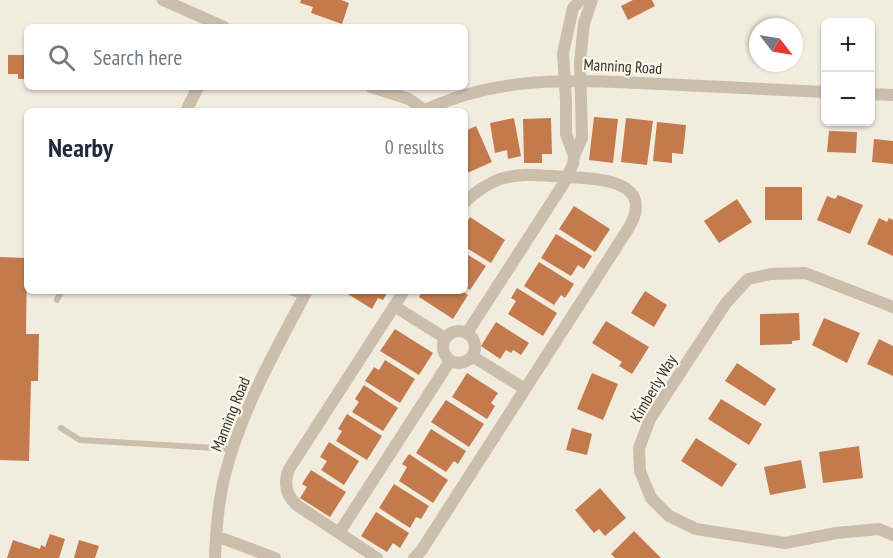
<!DOCTYPE html>
<html lang="en">
<head>
<meta charset="utf-8">
<style>
	:root { --surface:#fff; --page:#f2f2f3; --text:#1f2937; --muted:#747a83; --line:#e0e1e3 }
	body { margin:0; font-family:"PT Sans Narrow",sans-serif; background:var(--page); color:var(--text) }
	.controls { position:absolute; right:18px; top:18px; display:grid; overflow:hidden; border-radius:9px; box-shadow:0 2px 4px #0004 }
	.controls button { width:54px; height:54px; display:grid; place-items:center; padding:0; border:0; border-bottom:2px solid var(--line); background:var(--surface); color:var(--text); font:30px sans-serif }
	.compass { position:absolute; left:749px; top:18px; width:54px; height:54px; border-radius:50%; background:var(--surface); box-shadow:0 2px 4px #0004; rotate:121deg }
	.list { margin:0; padding:0; list-style:none }
	h2 { display:flex; justify-content:space-between; align-items:center; height:78px; margin:0; padding:0 24px; font-size:26px }
	h2 small { font-size:20px; font-weight:400; color:var(--muted) }
	.icon { flex:none; width:33px; height:33px; fill:none; stroke:currentColor; stroke-width:2; stroke-linecap:round; stroke-linejoin:round }
	.map { position:relative; flex:none; width:893px; height:558px; overflow:hidden }
	.search { position:absolute; background:var(--surface); box-shadow:0 2px 4px #0004; left:24px; top:24px; width:444px; height:66px; display:flex; align-items:center; gap:15px; box-sizing:border-box; padding:0 21px; border-radius:9px; color:var(--muted); font-size:22px }
	.panel { position:absolute; background:var(--surface); box-shadow:0 2px 4px #0004; left:24px; top:108px; width:444px; height:186px; border-radius:9px }
	.map>svg:first-child { display:block }
</style>
</head>
<body>
<div class="map">
<svg width="893" height="558" viewBox="0 0 893 558">
	<rect width="100%" height="100%" fill="#f2ecdf"/>
	<path fill="#c37b4d" d="M301,0H341L349,3L342,24L311,13L313,7L300,3Z
		M633,0H652L655,6L628,20L621,6Z
		M8,55H27V79H18V74H8Z
		M594,117L618,119L613,163L589,160Z
		M514,118L521,156L508,159L507,150L495,153L490,123Z
		M551,118L552,154H542V163H524L523,119Z
		M626,118L653,121L647,165L621,162Z
		M657,122L686,125L683,154L672,153V163L653,161Z
		M476,126L492,162L465,174V131Z
		M829,131L857,132L856,153L827,152Z
		M874,139L893,141V164L872,162Z
		M765,187H802V220H765Z
		M838,195L863,205L850,234L817,220L827,196L835,199Z
		M737,199L752,222L719,243L704,221Z
		M574,206L610,229L595,252L559,229Z
		M470,217L505,240L491,263L465,247V225Z
		M879,218L887,222L889,218L893,220V256L867,244Z
		M556,234L592,256L584,269L578,265L571,276L541,258Z
		M465,253L486,266L470,290L465,287Z
		M0,257L27,258L26,334H39L38,381H31L29,461L0,460Z
		M539,262L574,284L565,298L561,295L554,305L524,286Z
		M517,288L557,313L543,336L508,314L516,301L511,298Z
		M343,291H388L383,300L378,298L372,309Z
		M422,291H462L468,295L453,319L419,297Z
		M645,291L667,305L654,327L631,313Z
		M799,313L800,340L792,341V344L760,345V314Z
		M824,318L860,333L847,363L812,345Z
		M606,321L649,347L632,374L619,366L622,362L592,343Z
		M496,322L529,343L521,355L513,350L511,353L506,350L500,359L481,346Z
		M395,329L433,353L419,375L380,351Z
		M879,339L893,346V376L867,364Z
		M385,360L415,379L400,403L365,381L374,367L379,370Z
		M737,363L776,389L765,406L725,381Z
		M467,373L498,393L491,403L495,406L487,419L452,397Z
		M592,373L618,384L603,420L577,409Z
		M364,385L398,408L383,431L352,412L359,402L355,399Z
		M721,399L762,424L749,445L708,419Z
		M446,400L484,424L469,447L431,422Z
		M347,414L382,436L367,460L336,441L342,431L338,429Z
		M572,428L592,434L587,455L566,450Z
		M431,429L466,451L458,464L454,461L446,472L416,453Z
		M696,438L737,464L722,487L681,461Z
		M329,442L359,461L344,485L321,470L327,461L320,457Z
		M859,446L863,478L823,483L819,452Z
		M409,454L448,480L433,503L399,481L407,467L402,464Z
		M801,460L806,488L770,495L764,467Z
		M311,470L346,492L330,517L300,498L307,487L302,484Z
		M394,484L429,506L421,519L416,517L410,528L379,508Z
		M600,488L626,518L605,536L599,529L594,533L575,510Z
		M376,512L409,533L400,548L393,543L387,552L361,536Z
		M634,531L661,558H615L611,554Z
		M50,534L65,539L59,558H7L13,540L40,549L41,545L45,547Z
		M79,540L99,546L95,558H74Z"/>
	<g fill="none" stroke-linecap="round" stroke-linejoin="round">
		<path stroke="#cbbeab" stroke-width="6" d="M288,291L304,297
			M57,300L61,291
			M61,428L80,440L232,449"/>
		<path stroke="#cbbeab" stroke-width="12" d="M163,0L224,27
			M371,87L409,99L424,110
			M870,94L893,95
			M186,111L198,87
			M423,111C500,74 579,80 661,84C716,87 771,89 826,92
			M574,156L566,134V101L563,53L573,8L580,0
			M394,306L445,338
			M893,307L805,273L771,274L748,279L726,303L650,419L639,448L640,471L651,498L669,516L696,529L785,543L836,533L879,529L893,535
			M443 347a16 16 0 1 1 32 0a16 16 0 1 1-32 0Z
			M467,333L564,183L573,164L574,156L582,138L580,63L584,23L592,0
			M472,356L525,389
			M339,533L450,361
			M216,536L275,558
			M215,558C216,529 218,500 226,471C243,407 276,349 307,291
			M377,558L298,506C286,496 283,484 289,469L404,291
			M414,558L421,551L628,229C658,180 596,178 566,177C544,176 522,172 500,179C487,184 475,192 465,202"/>
	</g>
	<g text-anchor="middle" stroke-width="4.5" stroke-linejoin="round" paint-order="stroke">
		<g font-size="16" fill="#39312a" stroke="#faf6ec">
			<text transform="translate(623 66) rotate(3)" y="6">Manning Road</text>
			<text transform="translate(653 388) rotate(-59)" y="6">Kimberly Way</text>
			<text transform="translate(230 414) rotate(-68)" y="6">Manning Road</text>
		</g>
	</g>
</svg>
<div class="controls">
<button>+</button>
<button>−</button>
</div>
<svg class="compass" viewBox="-18 -18 36 36"><path d="M0-13l5 13h-10z" fill="#e53935"/><path d="M0 13l5-13h-10z" fill="#747a83"/></svg>
<div class="search"><svg class="icon" aria-label="search" viewBox="0 0 24 24"><circle cx="10" cy="10" r="6"/><path d="M15 15l6 6"/></svg>Search here</div>
<section class="panel">
<h2>Nearby<small>0 results</small></h2>
<ul class="list">
</ul>
</section>
</div>
</body>
</html>
